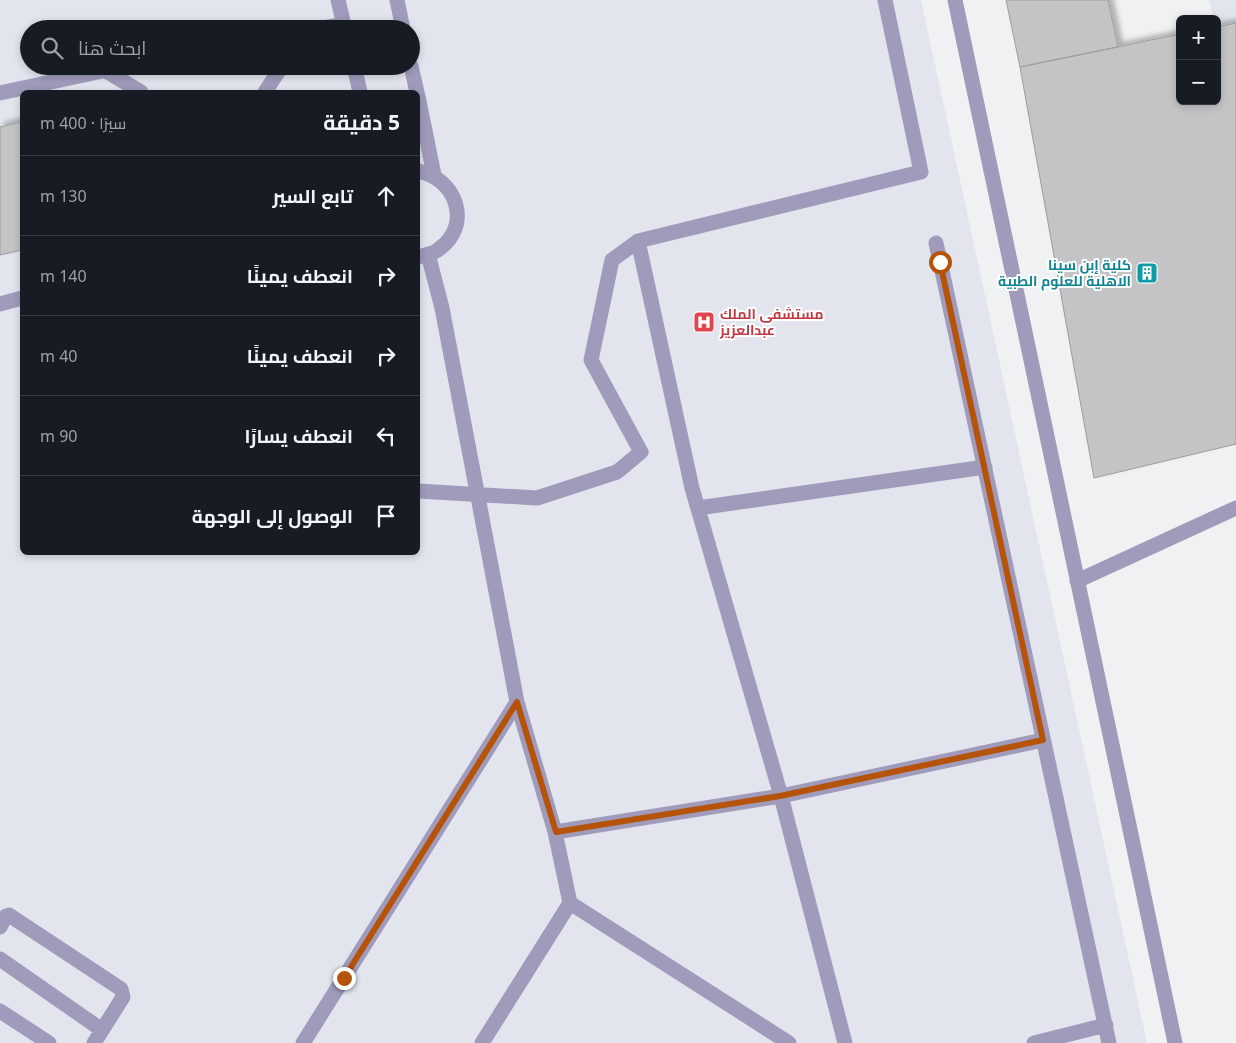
<!DOCTYPE html>
<html lang="ar">
<head>
<meta charset="utf-8">
<style>
	:root { --surface:#171b24; --page:#242831; --text:#f1f3f6; --muted:#9ea1a6; --line:#363941 }
	body { margin:0; font-family:"Noto Sans",Cairo,sans-serif; background:var(--page); color:var(--text); direction:rtl }
	.controls { position:absolute; right:15px; top:15px; display:grid; overflow:hidden; border-radius:8px; box-shadow:0 2px 8px #0003 }
	.controls button { width:45px; height:45px; display:grid; place-items:center; padding:0; border:0; border-bottom:1px solid var(--line); background:var(--surface); color:var(--text); font:25px sans-serif }
	.stop { position:absolute; width:15px; height:15px; margin:-11px; border:4px solid #b45309; border-radius:50%; background:#fff }
	.stop.end { background:#b45309; border-color:#fff; box-shadow:0 1px 5px #0008 }
	.list { margin:0; padding:0; list-style:none }
	h2 { display:flex; justify-content:space-between; align-items:center; height:65px; margin:0; padding:0 20px; font-size:21px }
	h2 small { font-size:16px; font-weight:400; color:var(--muted) }
	.list li { display:grid; grid-template-columns:32px 1fr auto; gap:15px; align-items:center; box-sizing:border-box; height:80px; padding:0 20px; border-top:1px solid var(--line) }
	.list b { display:block; font-size:19px; white-space:nowrap }
	.list em { font-size:16px; font-style:normal; color:var(--muted) }
	.icon { flex:none; width:28px; height:28px; fill:none; stroke:currentColor; stroke-width:2; stroke-linecap:round; stroke-linejoin:round }
	.map { position:relative; flex:none; width:1236px; height:1043px; overflow:hidden; direction:ltr }
	.search { position:absolute; background:var(--surface); box-shadow:0 2px 8px #0003; left:20px; top:20px; width:400px; height:55px; display:flex; align-items:center; gap:12px; box-sizing:border-box; padding:0 18px; border-radius:28px; color:var(--muted); font-size:19px }
	.panel { position:absolute; background:var(--surface); box-shadow:0 2px 8px #0003; left:20px; top:90px; width:400px; height:465px; border-radius:8px; direction:rtl }
	.map>svg:first-child { display:block }
</style>
</head>
<body>
<div class="map">
<svg width="1236" height="1043" viewBox="0 0 1236 1043">
	<defs>
		<filter id="shadow"><feDropShadow dx="4.5" dy="-4.5" stdDeviation="2.5" flood-color="#0004"/></filter>
	</defs>
	<rect width="100%" height="100%" fill="#f0f1f2"/>
	<path fill="#e2e5ee" fill-rule="evenodd" d="M0,0H921L1147,1043H0ZM29,29H411V66H29ZM22,92H418V552H22Z
		M1209,0H1236V23L1217,27V19H1214Z"/>
	<path fill="#c4c3c5" stroke="#9d9c9e" filter="url(#shadow)" d="M1006,0H1108L1118,47L1020,67Z
		M1236,23V444L1094,478L1020,67L1180,34V101H1217V27Z
		M22,122V252V250L0,255V127Z"/>
	<g fill="none" stroke-linecap="round" stroke-linejoin="round">
		<path stroke="#a09bbb" stroke-width="15" d="M338,0L345,29
			M397,0L403,29
			M955,0L1175,1043
			M317,29L343,24
			M354,66L360,92
			M411,66L417,92
			M106,71L141,92
			M265,92L282,66
			M0,93L126,66
			M418,96L434,175
			M418,171C456,178 473,225 439,249C434,254 424,255 418,257
			M638,241L692,488L781,796L845,1043
			M936,243L1109,1043
			M428,254L442,308L517,702L555,832L570,903L482,1043
			M0,304L22,298
			M418,491L537,498L617,472L641,452L591,360L612,260L638,241L921,172L885,0
			M698,508L985,467
			M1077,581L1236,508
			M555,832L781,796L1043,740
			M570,903L789,1043
			M0,927L6,916L9,915L121,989L123,997L94,1043
			M0,959L102,1030
			M0,1011L49,1043
			M303,1043L517,702
			M1034,1043L1106,1025"/>
	</g>
	<g fill="none" stroke-linecap="round" stroke-linejoin="round">
		<path stroke="#b45309" stroke-width="6" d="M344,978L517,702L556,832L780,796L1043,740L940,262"/>
	</g>
	<defs>
		<g id="building-square" transform="scale(1.125)"><rect x="-9" y="-9" width="18" height="18" rx="4" fill="#0f9aa8" stroke="#fff"/><path d="M-4-6H4V6H1V3H-1V6H-4ZM-2.5-4.3h1.7v1.8h-1.7ZM.8-4.3h1.7v1.8H.8ZM-2.5-1h1.7V.8h-1.7ZM.8-1h1.7V.8H.8Z" fill="#fff"/></g>
		<g id="hospital-square" transform="scale(1.125)"><rect x="-9" y="-9" width="18" height="18" rx="4" fill="#e0444e" stroke="#fff"/><path d="M-5-5h3v3.5h4V-5h3V5h-3V1.5h-4V5h-3Z" fill="#fff"/></g>
	</defs>
	<g fill-rule="evenodd">
		<use href="#building-square" x="1147" y="273"/>
		<use href="#hospital-square" x="704" y="322"/>
	</g>
	<g text-anchor="middle" stroke-width="4" stroke-linejoin="round" paint-order="stroke">
		<g font-size="14" font-weight="bold" fill="#0d838f" stroke="#fff" text-anchor="end">
			<text x="1131" y="270">كلية إبن سينا<tspan x="1131" dy="16">الاهلية للعلوم الطبية</tspan></text>
		</g>
		<g font-size="14" font-weight="bold" fill="#be3a42" stroke="#fff" text-anchor="start">
			<text x="720" y="319">مستشفى الملك<tspan x="720" dy="16">عبدالعزيز</tspan></text>
		</g>
	</g>
</svg>
<div class="controls">
<button>+</button>
<button>−</button>
</div>
<div class="stop" style="left:940px;top:262px"></div>
<div class="stop end" style="left:344px;top:978px"></div>
<div class="search"><svg class="icon" aria-label="search" viewBox="0 0 24 24"><circle cx="10" cy="10" r="6"/><path d="M15 15l6 6"/></svg>ابحث هنا</div>
<section class="panel">
<h2>5 دقيقة<small>سيرًا · 400 m</small></h2>
<ul class="list">
<li><svg class="icon" aria-label="ahead" viewBox="0 0 24 24"><path d="M12 20V5M6 11l6-6 6 6"/></svg><div><b>تابع السير</b></div><em>130 m</em></li>
<li><svg class="icon" aria-label="right" viewBox="0 0 24 24"><path d="M7 20v-9h11M14 6l5 5-5 5"/></svg><div><b>انعطف يمينًا</b></div><em>140 m</em></li>
<li><svg class="icon" aria-label="right" viewBox="0 0 24 24"><path d="M7 20v-9h11M14 6l5 5-5 5"/></svg><div><b>انعطف يمينًا</b></div><em>40 m</em></li>
<li><svg class="icon" aria-label="left" viewBox="0 0 24 24"><path d="M17 20v-9H6M10 6l-5 5 5 5"/></svg><div><b>انعطف يسارًا</b></div><em>90 m</em></li>
<li><svg class="icon" aria-label="arrive" viewBox="0 0 24 24"><path d="M6 21V4h12l-3 4 3 4H6"/></svg><div><b>الوصول إلى الوجهة</b></div></li>
</ul>
</section>
</div>
</body>
</html>
